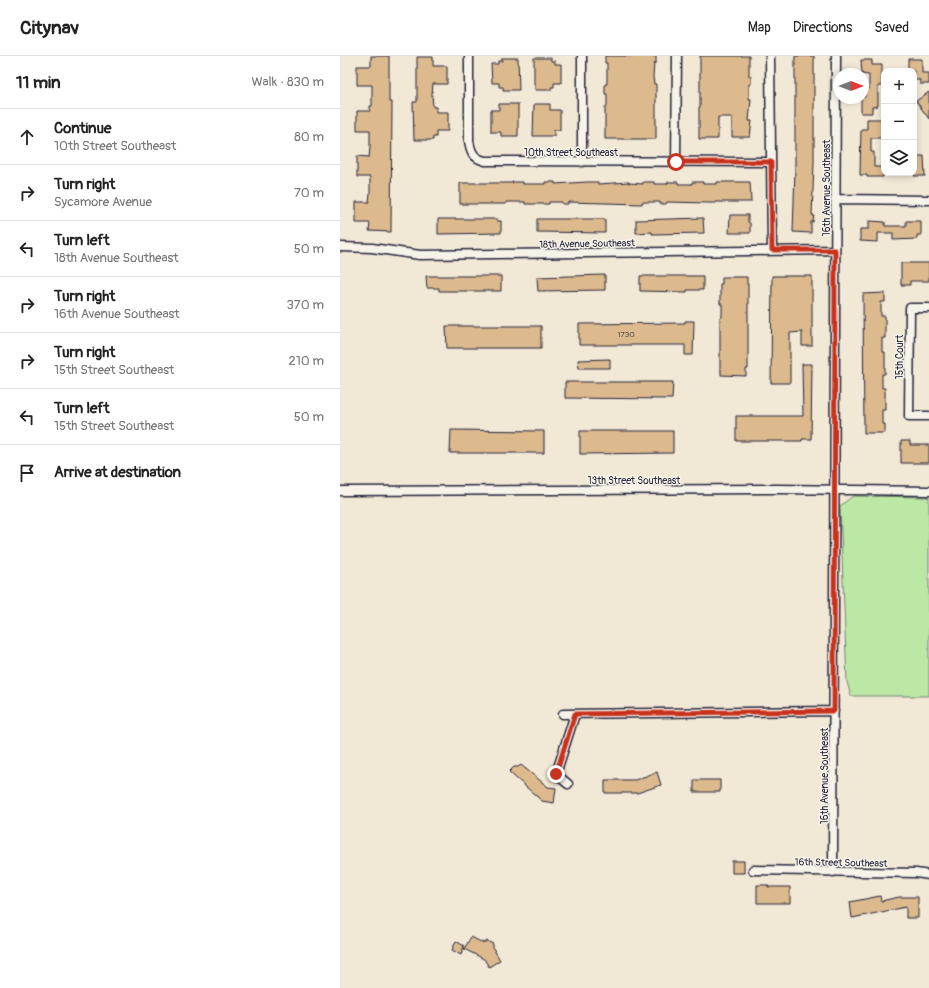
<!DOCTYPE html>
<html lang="en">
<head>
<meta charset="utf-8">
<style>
	:root { --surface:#fff; --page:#f6f6f6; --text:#222; --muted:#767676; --line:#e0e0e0 }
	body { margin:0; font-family:Pangolin,sans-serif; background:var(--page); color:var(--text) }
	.controls { position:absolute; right:12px; top:12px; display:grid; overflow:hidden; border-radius:8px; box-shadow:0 2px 6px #0003 }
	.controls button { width:36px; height:36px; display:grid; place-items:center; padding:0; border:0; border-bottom:1px solid var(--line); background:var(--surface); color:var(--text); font:20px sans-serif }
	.compass { position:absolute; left:493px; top:12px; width:36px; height:36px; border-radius:50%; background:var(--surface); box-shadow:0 2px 6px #0003; rotate:90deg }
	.stop { position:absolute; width:12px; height:12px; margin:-9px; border:3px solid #c8321e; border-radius:50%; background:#fff }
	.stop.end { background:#c8321e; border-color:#fff; box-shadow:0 1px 4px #0008 }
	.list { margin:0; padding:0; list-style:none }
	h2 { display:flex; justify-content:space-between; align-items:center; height:52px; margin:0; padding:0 16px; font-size:17px }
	h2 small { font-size:13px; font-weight:400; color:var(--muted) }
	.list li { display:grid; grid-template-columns:26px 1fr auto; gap:12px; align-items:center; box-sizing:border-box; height:56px; padding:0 16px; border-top:1px solid var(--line) }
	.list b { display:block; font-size:15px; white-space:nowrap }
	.list p { margin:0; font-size:13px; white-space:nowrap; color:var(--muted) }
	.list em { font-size:13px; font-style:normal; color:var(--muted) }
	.icon { flex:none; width:22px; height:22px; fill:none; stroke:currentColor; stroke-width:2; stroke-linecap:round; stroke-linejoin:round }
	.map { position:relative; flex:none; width:589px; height:932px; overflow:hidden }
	header { display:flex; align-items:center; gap:24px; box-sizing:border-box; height:56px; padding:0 20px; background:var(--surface); border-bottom:1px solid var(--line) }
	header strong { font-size:19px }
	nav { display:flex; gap:22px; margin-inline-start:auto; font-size:14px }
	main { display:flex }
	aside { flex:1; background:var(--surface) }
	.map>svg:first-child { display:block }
</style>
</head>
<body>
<header>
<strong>Citynav</strong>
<nav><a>Map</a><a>Directions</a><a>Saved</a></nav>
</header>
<main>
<aside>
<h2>11 min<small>Walk · 830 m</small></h2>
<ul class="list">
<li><svg class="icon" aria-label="ahead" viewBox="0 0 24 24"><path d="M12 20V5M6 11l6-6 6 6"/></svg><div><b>Continue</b><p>10th Street Southeast</p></div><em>80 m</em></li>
<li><svg class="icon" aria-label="right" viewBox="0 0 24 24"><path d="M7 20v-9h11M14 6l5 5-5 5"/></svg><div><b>Turn right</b><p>Sycamore Avenue</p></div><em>70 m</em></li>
<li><svg class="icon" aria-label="left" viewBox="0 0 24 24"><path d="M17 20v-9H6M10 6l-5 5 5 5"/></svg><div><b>Turn left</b><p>18th Avenue Southeast</p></div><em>50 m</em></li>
<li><svg class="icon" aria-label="right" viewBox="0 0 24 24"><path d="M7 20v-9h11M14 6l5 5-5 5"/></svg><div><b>Turn right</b><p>16th Avenue Southeast</p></div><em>370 m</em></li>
<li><svg class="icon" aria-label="right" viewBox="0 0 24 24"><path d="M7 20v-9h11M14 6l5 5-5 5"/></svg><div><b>Turn right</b><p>15th Street Southeast</p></div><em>210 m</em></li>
<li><svg class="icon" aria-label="left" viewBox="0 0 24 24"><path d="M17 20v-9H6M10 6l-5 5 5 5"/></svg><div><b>Turn left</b><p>15th Street Southeast</p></div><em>50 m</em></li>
<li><svg class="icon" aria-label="arrive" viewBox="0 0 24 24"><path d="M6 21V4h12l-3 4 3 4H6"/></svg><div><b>Arrive at destination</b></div></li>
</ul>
</aside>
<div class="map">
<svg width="589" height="932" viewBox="0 0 589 932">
	<rect width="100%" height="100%" fill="#f2e8d6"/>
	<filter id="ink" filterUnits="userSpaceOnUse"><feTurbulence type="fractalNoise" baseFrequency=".025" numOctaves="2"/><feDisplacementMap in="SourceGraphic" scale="8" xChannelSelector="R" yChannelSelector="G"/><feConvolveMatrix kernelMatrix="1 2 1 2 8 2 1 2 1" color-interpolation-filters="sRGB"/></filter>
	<g filter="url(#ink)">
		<path fill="#bce8a5" stroke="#6f8570" d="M513,440L589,441V640H511L507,626L500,450Z"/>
		<path fill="#dcba8e" stroke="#22223b" d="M31,0H49V46H52L51,176L29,175L30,167H16V146H29L30,137V121H17V100L29,101L30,91V74H17V55H30V50H32V29H17V10H31Z
			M265,0H316V7H314L313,21L314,28H316V83H265V51H267V38H265V28H267V7H265Z
			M360,0H409V20H411V28H409V43H411L409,65H412L410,81H392V61H378V83H359V51H360Z
			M455,0H474V107L472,159H474L473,166H471V177L453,176L455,113Z
			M77,1H93V10H107V28H93L92,38L93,51H96V56H108V75H96V81H93V84H74L73,46H77Z
			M162,2H178L179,34H163V31H159V27H152L151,8H158V5H162Z
			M194,2H211V5H215V8H221V27H214V31H211V34H195V29H194Z
			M568,3H582V17H589V28H580V24H574V15H568Z
			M521,4H532V9H542V30H538V50L532,51V57H521V42L525,41V33H529V19L522,18Z
			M589,36V63L576,45Z
			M159,48H178V80H161V76H151V54H159Z
			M194,48H210V54H220V74H214V80H193Z
			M527,63H544L543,82H531V96H534V111H543V121H527V119H520L521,73H527Z
			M574,100H584L585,120H574Z
			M172,126H183V128H205V126H215V128L247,126H258V128L289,126V127L303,128V126H314V128H327L328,126H338V128H352V126H363V128H377V126H410L411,146H376V147H369L327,146L326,148H320V146H302V148L228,146V148H222V146H209V148H185V146H166V148H120V127H173Z
			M390,159H408V166L410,167V177H389Z
			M363,162L364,177L312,178V176L296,177V164Z
			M98,163H157V165H161V177L98,178Z
			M197,163H265V177L197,176Z
			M529,165L545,166V170H566V165H581V179H577V183L553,184V177H538V186L520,185V173H529Z
			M561,207H589V225H570V229H561Z
			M265,219V234L198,235L197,221Z
			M86,220H161V235H99V232H87Z
			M300,220H363V234H347V236L300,235Z
			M432,220H472V290H462V276L450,277V327H431Z
			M382,221H407V228H408V313H406V320L381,319V313H380V261H382V248H380V228H382Z
			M545,237V246H541V260H545V282H542V296H545V318H542V332H545V354H542V368H545V377H524L523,238Z
			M345,265H354L353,299H345V289H239V268L345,267Z
			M106,270H201V292H107Z
			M270,303V312H239L238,304Z
			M462,308H472L471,383H462V385H396V360H463Z
			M225,326H333L332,343L225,342Z
			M111,374L204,375V397H110Z
			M240,375H333V397L240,398Z
			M561,385H570V389H589V407H561Z
			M181,709L208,731L216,732L214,747L202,745L169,716L174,711H178Z
			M317,716L321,729L297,737H265V724H295Z
			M354,724H380V736H354Z
			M392,805H404V817H392Z
			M417,829H428V831H450V847H417Z
			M540,840L541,845L559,841H578V862H566V851L512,862L510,846Z
			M131,881L143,887L147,885L153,888V892L160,904L149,911L144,903L124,893Z
			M116,885L124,890L121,899L112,894Z"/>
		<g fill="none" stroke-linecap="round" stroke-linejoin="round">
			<g stroke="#22223b" stroke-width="11">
				<path id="minor" d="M129,0V85C131,97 134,102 145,105L431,106
					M430,0L432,194
					M242,106V0
					M336,106L337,0
					M495,143L589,144
					M0,191L32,192L80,199L495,194
					M589,252H570L569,360H589
					M0,435L438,433L589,435
					M223,658L494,655
					M228,728L216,718L235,658
					M413,814L576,817L589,819
					M493,816L496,0"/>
			</g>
			<use href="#minor" stroke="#f7f3e8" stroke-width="8"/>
		</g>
	</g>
	<g fill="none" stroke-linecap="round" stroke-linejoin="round" filter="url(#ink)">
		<path stroke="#c8321e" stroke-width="5" d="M216,718L235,658L494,655L495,194H432L431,106H336"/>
	</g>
	<g text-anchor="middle" stroke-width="3" stroke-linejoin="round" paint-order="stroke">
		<g font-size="8" fill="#504850">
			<text x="286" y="281">1730</text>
		</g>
		<g font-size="10" fill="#22223b" stroke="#f7f3e8">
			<text x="231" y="100">10th Street Southeast</text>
			<text transform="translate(486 132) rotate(-90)" y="4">16th Avenue Southeast</text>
			<text transform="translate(247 187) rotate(-1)" y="4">18th Avenue Southeast</text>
			<text transform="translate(559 301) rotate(-90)" y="4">15th Court</text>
			<text x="294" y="428">13th Street Southeast</text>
			<text transform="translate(484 720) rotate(-90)" y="4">16th Avenue Southeast</text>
			<text transform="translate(501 806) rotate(1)" y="4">16th Street Southeast</text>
		</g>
	</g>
</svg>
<div class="controls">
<button>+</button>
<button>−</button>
<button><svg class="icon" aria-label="layers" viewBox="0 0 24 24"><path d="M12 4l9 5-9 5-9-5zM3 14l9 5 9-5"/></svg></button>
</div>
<svg class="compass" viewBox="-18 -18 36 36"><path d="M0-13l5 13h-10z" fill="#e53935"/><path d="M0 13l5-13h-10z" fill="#767676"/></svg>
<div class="stop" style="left:336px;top:106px"></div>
<div class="stop end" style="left:216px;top:718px"></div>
</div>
</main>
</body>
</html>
